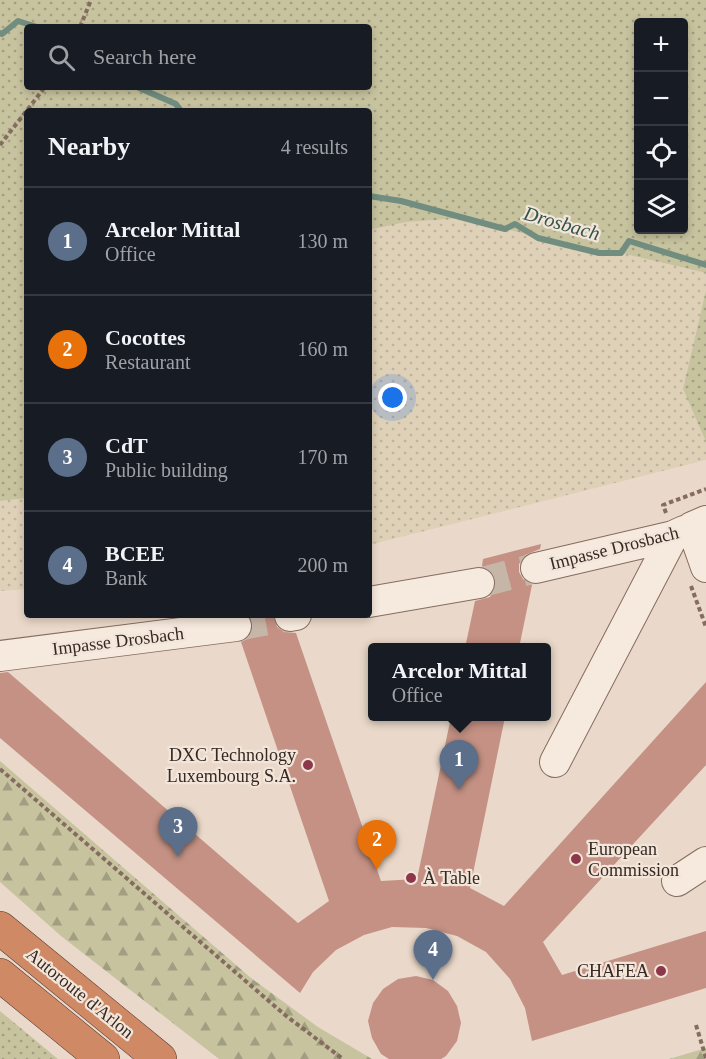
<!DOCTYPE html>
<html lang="en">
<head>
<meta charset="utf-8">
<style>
	:root { --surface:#171b24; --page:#20242c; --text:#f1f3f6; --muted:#9ea1a6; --line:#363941; --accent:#c49ea9 }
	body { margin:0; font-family:"Times New Roman",serif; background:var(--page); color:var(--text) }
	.controls { position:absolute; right:18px; top:18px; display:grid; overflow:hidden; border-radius:6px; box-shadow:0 3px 9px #0003 }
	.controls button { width:54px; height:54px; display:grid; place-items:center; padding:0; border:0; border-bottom:2px solid var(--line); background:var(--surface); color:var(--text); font:30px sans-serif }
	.you { position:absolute; left:393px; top:398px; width:21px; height:21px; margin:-15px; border:4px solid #fff; border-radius:50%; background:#1a73e8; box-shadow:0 0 0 9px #1a73e833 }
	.badge { display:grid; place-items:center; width:39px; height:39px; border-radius:50%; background:var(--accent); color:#fff; font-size:20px; font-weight:700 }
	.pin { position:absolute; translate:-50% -50px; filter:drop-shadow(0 2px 3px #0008) }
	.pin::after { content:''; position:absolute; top:32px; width:21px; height:18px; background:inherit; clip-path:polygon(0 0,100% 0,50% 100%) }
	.popup { position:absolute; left:368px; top:643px; width:183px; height:78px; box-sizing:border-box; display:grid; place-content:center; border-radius:6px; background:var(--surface); filter:drop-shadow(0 2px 4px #0005); font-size:20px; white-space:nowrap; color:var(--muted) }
	.popup b { font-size:22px; color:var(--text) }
	.popup::after { content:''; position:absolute; left:50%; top:100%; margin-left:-12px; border:12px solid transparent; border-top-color:var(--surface) }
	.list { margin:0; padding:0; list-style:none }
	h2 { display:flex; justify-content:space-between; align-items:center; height:78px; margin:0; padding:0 24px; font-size:26px }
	h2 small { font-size:20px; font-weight:400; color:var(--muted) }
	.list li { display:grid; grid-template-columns:39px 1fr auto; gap:18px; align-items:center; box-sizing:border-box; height:108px; padding:0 24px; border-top:2px solid var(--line) }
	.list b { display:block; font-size:22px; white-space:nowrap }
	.list p { margin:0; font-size:20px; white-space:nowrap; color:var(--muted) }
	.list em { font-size:20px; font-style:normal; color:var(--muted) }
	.icon { flex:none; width:33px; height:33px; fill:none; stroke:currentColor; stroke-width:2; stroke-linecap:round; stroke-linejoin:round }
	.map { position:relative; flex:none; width:706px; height:1059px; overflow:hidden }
	.search { position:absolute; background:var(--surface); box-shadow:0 3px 9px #0003; left:24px; top:24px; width:348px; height:66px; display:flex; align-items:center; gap:15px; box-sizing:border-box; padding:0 21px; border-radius:6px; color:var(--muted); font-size:22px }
	.panel { position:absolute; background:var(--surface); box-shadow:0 3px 9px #0003; left:24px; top:108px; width:348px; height:510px; border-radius:6px }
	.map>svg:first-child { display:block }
</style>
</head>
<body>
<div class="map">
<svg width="706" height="1059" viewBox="0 0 706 1059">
	<defs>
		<pattern id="farmland-dots" width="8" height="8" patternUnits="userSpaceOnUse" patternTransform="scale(1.5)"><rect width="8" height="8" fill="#dfd0b8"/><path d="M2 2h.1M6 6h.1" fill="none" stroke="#c0b39e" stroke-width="1.8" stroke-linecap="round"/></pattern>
		<pattern id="grass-dots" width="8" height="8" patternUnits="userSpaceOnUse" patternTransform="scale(1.5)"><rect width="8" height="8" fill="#c7c39f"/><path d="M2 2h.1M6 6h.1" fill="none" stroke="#a29e81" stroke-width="1.8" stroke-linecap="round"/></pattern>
		<pattern id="forest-firs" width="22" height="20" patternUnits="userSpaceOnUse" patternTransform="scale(1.5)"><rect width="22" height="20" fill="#c7c39f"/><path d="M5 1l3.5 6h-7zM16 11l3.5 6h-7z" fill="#a29e81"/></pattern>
	</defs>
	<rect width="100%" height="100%" fill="#ead9ca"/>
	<path fill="url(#farmland-dots)" d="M464,218L599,253H621L706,273V290L683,389L706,442V460L369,545V230L406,222Z
		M27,498V589L0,591V501Z"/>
	<path fill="url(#grass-dots)" fill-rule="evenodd" d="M0,0H706V273L621,253H599L464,218L406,222L369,230V111H27V498L0,501ZM638,22H684V230H638ZM27,27H369V87H27Z
		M706,290V442L683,389Z
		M0,1011L58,1059H0Z"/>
	<path fill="url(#forest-firs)" d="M0,761L251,978L318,1027L372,1059H219L61,936L0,882Z
		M706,1048V1059H669Z"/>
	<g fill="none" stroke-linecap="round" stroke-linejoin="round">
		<path stroke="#718d80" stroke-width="6" d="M0,33L2,34L18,21L37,27
			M137,87L176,104L181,111
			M369,196L401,201L505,229L515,224L538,238L599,253H621L629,241L706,265"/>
	</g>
	<path fill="#c49184" d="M541,544L540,549L525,555L519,564V572L523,579L532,585L519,648H465L475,601L490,597L495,588L496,580L493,572L482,566L483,559Z
		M249,615H273L277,627L285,632L296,633L381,881L417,879L451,717H505L470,888L504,906L706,682V765L543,942L562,975L706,931V988L532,1041L525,1008L510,979L486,952L457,936L426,928L392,927L364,935L336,950L313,972L300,993L0,738V673L8,672L298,923L329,901L241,642L247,639L252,632L253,623Z
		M416,976L433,980L448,991L457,1006L461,1023L457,1041L446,1056L441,1059H389L381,1054L372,1038L368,1021L373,1003L383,989L398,979Z"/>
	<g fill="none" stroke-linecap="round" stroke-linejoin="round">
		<path stroke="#c6b6a8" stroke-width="30" stroke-dasharray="30 15" stroke-linecap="butt" d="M479,583L536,568
			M236,626L290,616"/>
		<g stroke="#856c60" stroke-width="32">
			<path id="minor" d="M706,521L692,527L706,567
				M536,568L673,536L684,531
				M369,602L479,583
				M290,616L296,615
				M0,656L236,626
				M555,762L673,536
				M677,881L706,862"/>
		</g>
		<g stroke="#543b34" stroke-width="34">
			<path id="highway" d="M0,928L160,1059
				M0,975L103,1059"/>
		</g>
		<path stroke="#856c60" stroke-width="4" stroke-dasharray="4.5 3" stroke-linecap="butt" d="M80,27L91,0
			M0,145L45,87
			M666,513L663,505L706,489
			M691,586L706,627
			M0,769L285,1015L343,1059
			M696,1025L706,1058"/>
		<use href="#minor" stroke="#f6e9dd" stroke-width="30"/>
		<use href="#highway" stroke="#cf8965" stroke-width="33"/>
	</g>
	<g fill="#8d374b" stroke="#f2e5d9" stroke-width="2">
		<circle cx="308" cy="765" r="6"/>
		<circle cx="576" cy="859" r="6"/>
		<circle cx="411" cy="878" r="6"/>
		<circle cx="661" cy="971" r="6"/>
	</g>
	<g text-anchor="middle" stroke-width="4.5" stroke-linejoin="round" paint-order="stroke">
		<g font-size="18" fill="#372822" stroke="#f2e5d9">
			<text transform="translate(614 548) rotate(-14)" y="6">Impasse Drosbach</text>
			<text transform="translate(118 641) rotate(-7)" y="6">Impasse Drosbach</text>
			<text transform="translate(80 993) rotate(39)" y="6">Autoroute d'Arlon</text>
		</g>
		<g font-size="18" fill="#372822" stroke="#f2e5d9" text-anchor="end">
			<text x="296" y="761">DXC Technology<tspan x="296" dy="21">Luxembourg S.A.</tspan></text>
			<text x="588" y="855" text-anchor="start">European<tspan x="588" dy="21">Commission</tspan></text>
			<text x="423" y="884" text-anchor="start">À Table</text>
			<text x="649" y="977">CHAFEA</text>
		</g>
		<g font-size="20" font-style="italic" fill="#33554b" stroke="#f2e5d9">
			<text transform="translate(562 223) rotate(16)" y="7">Drosbach</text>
		</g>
	</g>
</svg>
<div class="controls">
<button>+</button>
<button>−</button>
<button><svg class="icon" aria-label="locate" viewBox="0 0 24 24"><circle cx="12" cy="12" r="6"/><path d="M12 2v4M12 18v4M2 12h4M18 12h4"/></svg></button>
<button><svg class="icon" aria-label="layers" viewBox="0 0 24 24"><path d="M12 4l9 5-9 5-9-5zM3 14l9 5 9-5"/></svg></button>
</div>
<div class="you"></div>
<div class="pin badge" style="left:459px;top:790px;background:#5c6f8a">1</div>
<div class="popup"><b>Arcelor Mittal</b>Office</div>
<div class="pin badge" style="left:377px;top:870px;background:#e8710a">2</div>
<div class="pin badge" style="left:178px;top:857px;background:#5c6f8a">3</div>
<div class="pin badge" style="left:433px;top:980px;background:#5c6f8a">4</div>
<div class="search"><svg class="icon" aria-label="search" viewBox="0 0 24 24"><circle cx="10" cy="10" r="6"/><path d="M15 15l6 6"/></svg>Search here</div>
<section class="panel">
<h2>Nearby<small>4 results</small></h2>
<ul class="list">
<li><span class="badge" style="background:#5c6f8a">1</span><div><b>Arcelor Mittal</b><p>Office</p></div><em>130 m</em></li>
<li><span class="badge" style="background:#e8710a">2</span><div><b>Cocottes</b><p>Restaurant</p></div><em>160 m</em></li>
<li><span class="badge" style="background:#5c6f8a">3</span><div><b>CdT</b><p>Public building</p></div><em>170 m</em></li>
<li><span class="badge" style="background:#5c6f8a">4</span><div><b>BCEE</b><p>Bank</p></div><em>200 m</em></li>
</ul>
</section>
</div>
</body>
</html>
